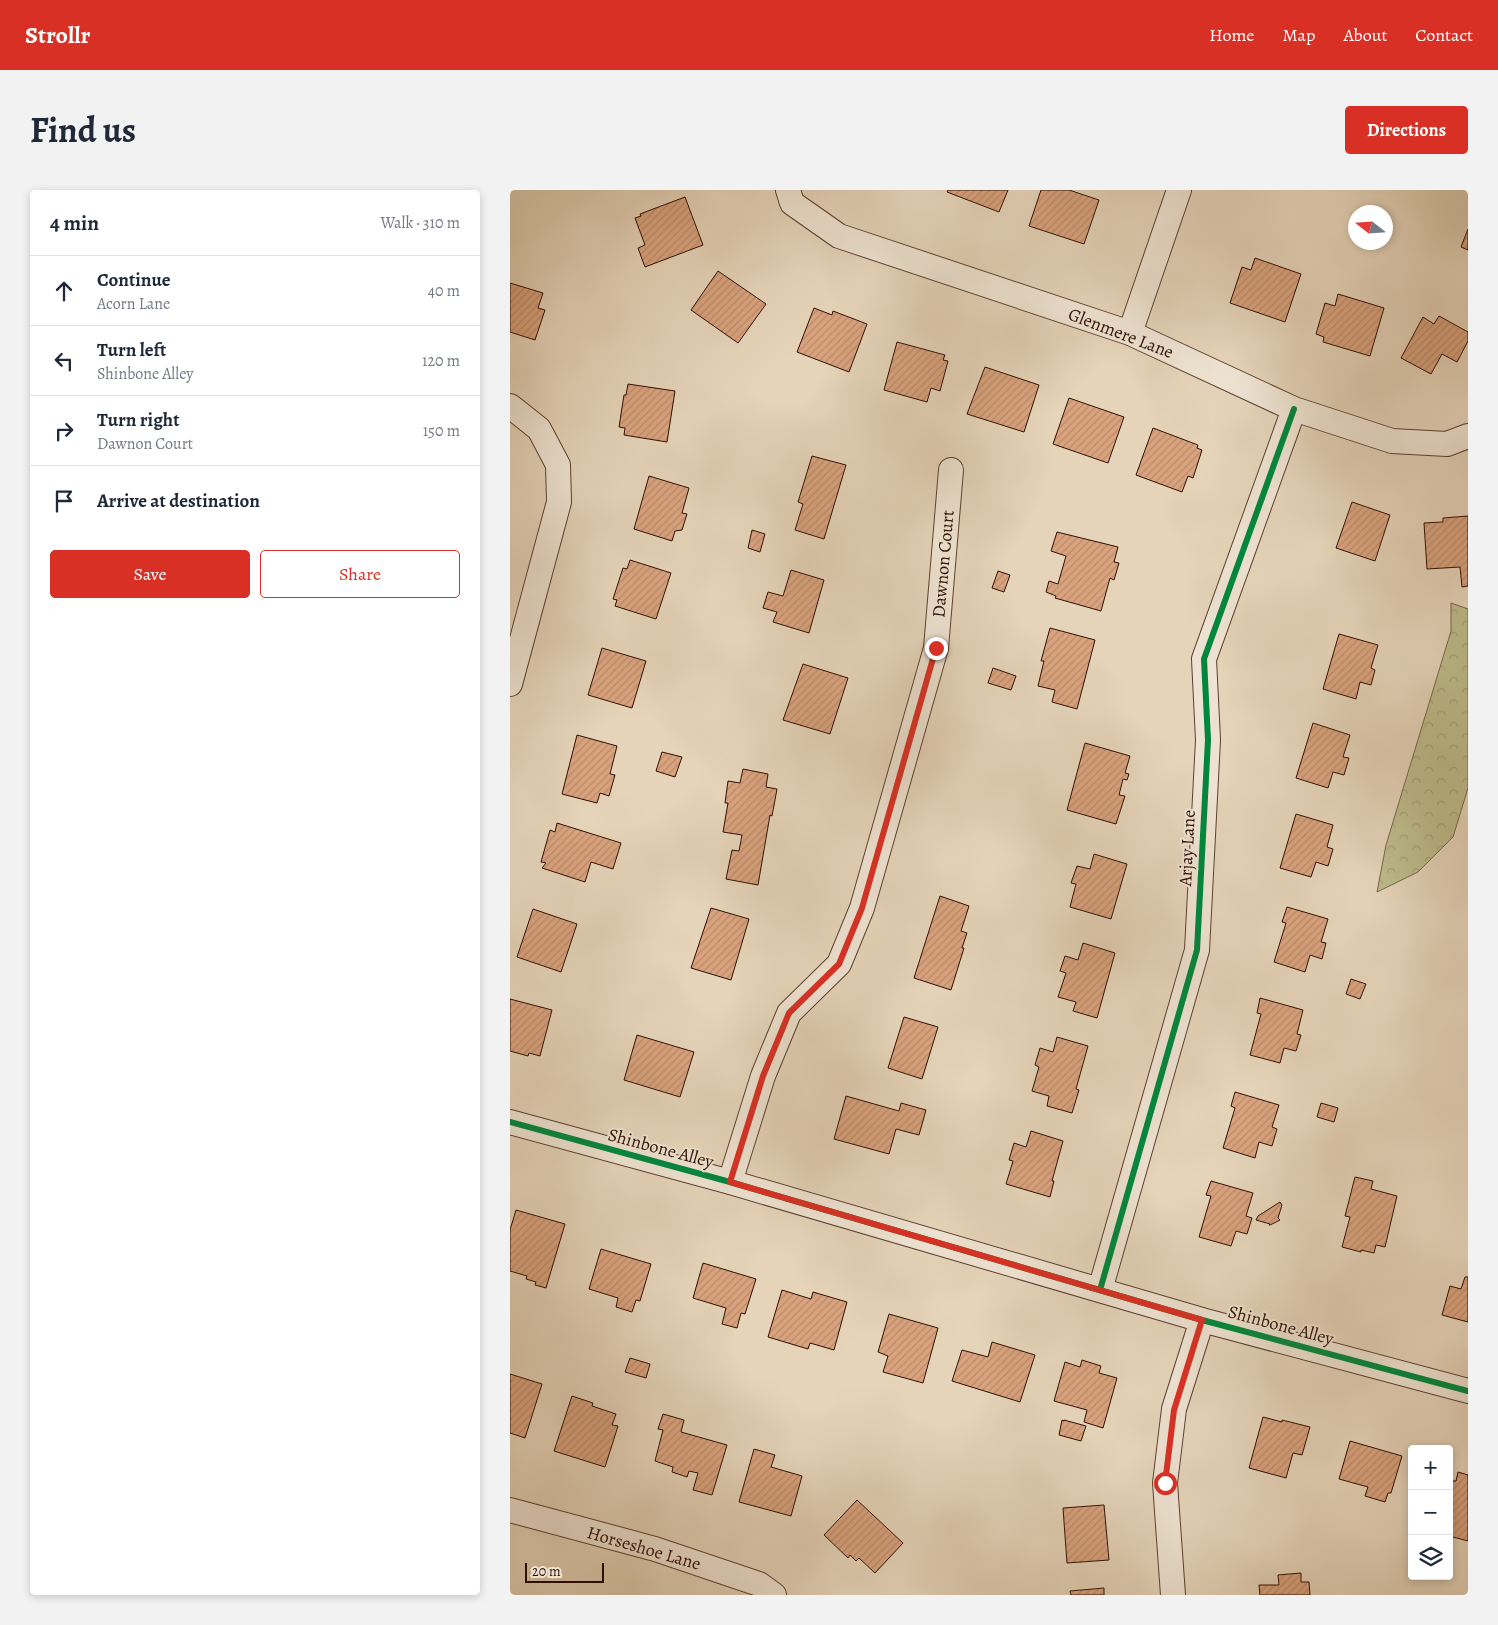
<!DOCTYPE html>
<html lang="en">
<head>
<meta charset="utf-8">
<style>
	:root { --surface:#fff; --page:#f2f2f3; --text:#1f2937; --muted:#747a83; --line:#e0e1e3; --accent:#d93025 }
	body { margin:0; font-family:Alegreya,serif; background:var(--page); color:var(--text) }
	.controls { position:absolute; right:15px; bottom:15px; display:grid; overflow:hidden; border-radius:5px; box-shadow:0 2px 8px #0003 }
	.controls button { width:45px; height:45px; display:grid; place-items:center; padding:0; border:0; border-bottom:1px solid var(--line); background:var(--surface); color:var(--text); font:25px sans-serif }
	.compass { position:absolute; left:838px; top:15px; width:45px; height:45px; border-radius:50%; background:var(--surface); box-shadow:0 2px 8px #0003; rotate:287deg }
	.scale { position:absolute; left:15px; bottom:12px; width:79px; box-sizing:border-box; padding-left:5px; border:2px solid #300f01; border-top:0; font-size:14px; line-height:18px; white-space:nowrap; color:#300f01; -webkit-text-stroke:4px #eee3d2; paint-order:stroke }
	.stop { position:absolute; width:15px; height:15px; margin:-11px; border:4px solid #d93025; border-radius:50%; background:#fff }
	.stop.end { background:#d93025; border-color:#fff; box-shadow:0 1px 5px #0008 }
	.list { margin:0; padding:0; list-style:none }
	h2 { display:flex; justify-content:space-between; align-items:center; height:65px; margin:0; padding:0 20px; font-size:21px }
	h2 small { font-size:16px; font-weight:400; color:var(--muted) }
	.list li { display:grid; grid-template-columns:32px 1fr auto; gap:15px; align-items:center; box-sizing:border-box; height:70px; padding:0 20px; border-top:1px solid var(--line) }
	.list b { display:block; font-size:19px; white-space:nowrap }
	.list p { margin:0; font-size:16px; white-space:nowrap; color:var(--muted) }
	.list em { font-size:16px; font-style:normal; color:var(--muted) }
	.actions { display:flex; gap:10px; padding:15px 20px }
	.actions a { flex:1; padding:11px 0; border:1px solid var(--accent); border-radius:5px; text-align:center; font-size:18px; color:var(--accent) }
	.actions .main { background:var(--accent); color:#fff }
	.icon { flex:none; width:28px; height:28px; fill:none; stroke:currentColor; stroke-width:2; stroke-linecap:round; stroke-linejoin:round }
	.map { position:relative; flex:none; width:958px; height:1405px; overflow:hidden; border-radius:5px }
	header { display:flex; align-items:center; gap:30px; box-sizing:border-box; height:70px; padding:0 25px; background:var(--accent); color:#fff }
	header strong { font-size:24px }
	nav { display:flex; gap:28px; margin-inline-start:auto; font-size:18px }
	.intro { display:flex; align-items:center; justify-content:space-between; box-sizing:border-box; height:120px; padding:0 30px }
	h1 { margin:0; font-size:35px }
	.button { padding:12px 22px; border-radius:5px; background:var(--accent); color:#fff; font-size:18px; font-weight:700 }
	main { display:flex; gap:30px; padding:0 30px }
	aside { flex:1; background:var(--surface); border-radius:5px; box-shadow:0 2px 8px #0003 }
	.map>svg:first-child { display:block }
</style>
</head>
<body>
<header>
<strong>Strollr</strong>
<nav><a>Home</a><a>Map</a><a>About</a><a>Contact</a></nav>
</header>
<div class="intro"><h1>Find us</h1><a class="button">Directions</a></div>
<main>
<aside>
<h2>4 min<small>Walk · 310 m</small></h2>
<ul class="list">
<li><svg class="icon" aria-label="ahead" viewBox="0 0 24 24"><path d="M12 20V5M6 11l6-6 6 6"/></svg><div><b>Continue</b><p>Acorn Lane</p></div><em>40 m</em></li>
<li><svg class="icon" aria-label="left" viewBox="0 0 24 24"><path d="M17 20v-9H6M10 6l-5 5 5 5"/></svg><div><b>Turn left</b><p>Shinbone Alley</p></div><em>120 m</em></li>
<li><svg class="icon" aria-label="right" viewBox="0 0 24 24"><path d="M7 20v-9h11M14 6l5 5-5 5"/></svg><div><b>Turn right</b><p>Dawnon Court</p></div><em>150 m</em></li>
<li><svg class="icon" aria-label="arrive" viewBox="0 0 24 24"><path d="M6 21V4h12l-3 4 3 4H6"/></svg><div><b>Arrive at destination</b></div></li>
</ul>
<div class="actions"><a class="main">Save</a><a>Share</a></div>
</aside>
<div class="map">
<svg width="958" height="1405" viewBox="0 0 958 1405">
	<defs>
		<pattern id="forest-crowns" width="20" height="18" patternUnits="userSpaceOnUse" patternTransform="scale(1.25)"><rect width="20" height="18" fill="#bdbb8a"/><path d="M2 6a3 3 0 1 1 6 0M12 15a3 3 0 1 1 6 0" fill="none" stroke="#a3a075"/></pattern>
		<pattern id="building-hatch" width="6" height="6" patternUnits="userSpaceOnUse" patternTransform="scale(1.25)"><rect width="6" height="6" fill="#d9a37e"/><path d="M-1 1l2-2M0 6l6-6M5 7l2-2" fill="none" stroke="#bb8b6b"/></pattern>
	</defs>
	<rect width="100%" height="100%" fill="#e5d4b9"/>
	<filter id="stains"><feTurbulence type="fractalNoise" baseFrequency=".004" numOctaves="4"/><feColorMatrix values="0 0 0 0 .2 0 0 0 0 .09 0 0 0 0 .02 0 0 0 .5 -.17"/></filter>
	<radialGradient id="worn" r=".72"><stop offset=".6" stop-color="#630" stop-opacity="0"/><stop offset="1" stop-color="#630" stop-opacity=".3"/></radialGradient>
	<path fill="url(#forest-crowns)" stroke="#766546" d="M941,413L958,419V598L943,647L908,682L867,702L876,655L941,441Z"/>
	<path fill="url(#building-hatch)" stroke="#300f01" d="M438,0H498L489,22L437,2Z
		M531,0H559L589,10L574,54L519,36Z
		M175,7L193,55L135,77L128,58L135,55L125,28L131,26L130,24Z
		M958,39V60L951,57Z
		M745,68L791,84L775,132L720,113L732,77L741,80Z
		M208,81L256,114L228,153L181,120Z
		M0,93L33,103L28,118L35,120L25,150L0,142Z
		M828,104L874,118L860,166L813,152L814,147L806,144L815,113L825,116Z
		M304,118L322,125L323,121L357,134L339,182L287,162Z
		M929,126L958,142V151L947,172L932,164L921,184L891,168L913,127L924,134Z
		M387,152L435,165L433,170L438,171L430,201L421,198L417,212L374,200Z
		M475,177L529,195L514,242L457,224Z
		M118,194L165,201L157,252L114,245L115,238L109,237L114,205H116Z
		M559,208L614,227L598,273L543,254Z
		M643,238L688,255L687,258L692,260L683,288L678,286L672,302L626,285Z
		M302,266L336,275L314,349L285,340L293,314L288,312Z
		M139,286L179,298L172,323L177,324L172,340L165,341L162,351L124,339Z
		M842,312L880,325L865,371L826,358Z
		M958,326V396L952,397L950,377L917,379L914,333L933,332V328Z
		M242,340L255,344L250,362L238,358Z
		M547,342L608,357L604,372L609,373L604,390L600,388L591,421L545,408L546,406L536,402L539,391L548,394L556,366L541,361Z
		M120,370L161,383L146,429L105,416L107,410L103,409L113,378L117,379Z
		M281,380L314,390L299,443L263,432L267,422L253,418L258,402L273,406Z
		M488,381L500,385L494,402L482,398Z
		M540,438L585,450L567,519L542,512L545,500L528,496L534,471H531Z
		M829,444L868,455L861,478L865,480L861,495L850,492L846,509L813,499Z
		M92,458L136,471L122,518L78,505Z
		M293,474L338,488L320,544L273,530Z
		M483,478L506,486L501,500L478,493Z
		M803,533L840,545L833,567L839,568L834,585L823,582L818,598L786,588Z
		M67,545L107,556L100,584L105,585L99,606L90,603L87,613L52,604Z
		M575,553L620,566L615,583L619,584L617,590L613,589L609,605L615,606L606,634L557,620Z
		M152,562L172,567L165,587L146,581Z
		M233,579L258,584L256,597L267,599L262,626L260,625L248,695L216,689L222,660L229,661L232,645L213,642L218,613H215L218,591L230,593Z
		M786,624L823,635L817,657L823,659L818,676L806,672L801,687L770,678Z
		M47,633L111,653L103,679L81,672L75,692L32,678L36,673L31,672L40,640L45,642Z
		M584,664L617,674L601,729L560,717L566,694L561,693L567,676L580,679Z
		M430,706L459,716L451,741L457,743L452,758H454L441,800L404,788Z
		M777,717L818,729L811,752L816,753L812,769L800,765L795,782L764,772L776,733L772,732Z
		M201,718L239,729L221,790L181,778Z
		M23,719L67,734L51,782L7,767Z
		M573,753L605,763L587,828L563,821L566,812L548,807L556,783L550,781L555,766L568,770Z
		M841,789L856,794L850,809L836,804Z
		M750,808L793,820L787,844L791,845L786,861L774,858L770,873L740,865L751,824L747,823Z
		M0,809L42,820L30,866L19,863L18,866L0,861Z
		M394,827L428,837L412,889L378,878Z
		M127,845L184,862L170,907L114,890Z
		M547,847L578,856L566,899L569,900L562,923L537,916L539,906L522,901L529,877L525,875L530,858L543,862Z
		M725,902L769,915L762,937L767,939L762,956L749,952L745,968L713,958L725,918L721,916Z
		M336,906L389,921L391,913L416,920L409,945L386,939L379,964L324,949Z
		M811,913L828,918L824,932L807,927Z
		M521,941L553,951L542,991H544L540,1007L496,994L503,971L499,970L504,953L516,957Z
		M845,987L863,991L861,999L887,1006L875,1057L866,1055L864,1063L851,1060V1062L832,1057L840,1027L835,1026Z
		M701,991L743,1003L736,1026L742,1028L737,1044L726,1041L721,1056L689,1047L701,1006L696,1005Z
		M770,1012L772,1015L768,1028L770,1030L760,1035H759L760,1034L746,1030L748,1026Z
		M6,1020L55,1034L36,1098L25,1095L26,1092L16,1089L17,1086L0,1081V1040Z
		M91,1059L141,1074L130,1111L126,1110L122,1122L106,1117L108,1108L79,1099Z
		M193,1073L246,1089L235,1124L231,1123L227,1138L212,1134L216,1118L183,1108Z
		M955,1087H958V1132L932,1125L940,1096L951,1099Z
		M272,1100L301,1109L303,1102L337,1112L324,1160L300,1153L298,1159L258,1147Z
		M379,1124L428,1138L413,1193L373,1182L378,1166L368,1162Z
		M482,1152L525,1165L510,1212L442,1191L452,1160L478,1167Z
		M120,1168L140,1174L136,1188L115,1182Z
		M572,1170L591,1176L589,1183L607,1188L593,1238L574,1232L577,1220L544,1211L555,1172L570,1177Z
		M0,1184L32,1194L15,1248L0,1243Z
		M62,1206L83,1213L82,1216L106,1224L102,1235L108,1236L95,1277L44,1261Z
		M153,1224L174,1230L171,1242L217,1255L202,1305L183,1300L188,1283L179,1281L177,1287L162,1282L163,1277L145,1271L153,1240L148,1239Z
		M753,1227L772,1232V1230L800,1237L792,1265L783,1263L776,1288L739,1278Z
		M552,1230L554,1231V1230L576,1236L571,1251L549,1245Z
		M840,1251L892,1266L881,1303H878L875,1312L855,1306L858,1297L829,1289Z
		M244,1259L265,1265L261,1277L292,1286L281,1326L229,1312Z
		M948,1282L958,1285V1351L939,1346V1291H946Z
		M347,1310L393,1353L365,1383L349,1368L346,1371L340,1365L338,1368L314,1345Z
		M594,1315L599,1370L557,1373L553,1318Z
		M791,1383V1392H799L800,1405H750L749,1395H769L768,1385Z
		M594,1398V1405H561L560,1401Z"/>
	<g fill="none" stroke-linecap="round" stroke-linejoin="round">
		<g stroke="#5d402f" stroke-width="26">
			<path id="street" d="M278,0L282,13L329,46L620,143L784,219L882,251L937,254L958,246
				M620,143L669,0
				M0,216L29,239L48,275L49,312L0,494
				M0,932L220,992L692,1130L958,1201
				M220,992L253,886L279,823L329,774L352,718L426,458L441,280
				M590,1100L687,760L698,550L694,469L784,219
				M0,1320L145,1359L249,1394L264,1405
				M663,1405L655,1293L664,1219L692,1130"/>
		</g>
		<use href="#street" stroke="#eee3d2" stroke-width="24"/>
		<g stroke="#eee3d2" stroke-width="9">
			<path id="cycleway" d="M0,932L220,992L692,1130L958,1201
				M590,1100L687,760L698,550L694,469L784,219"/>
		</g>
		<use href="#cycleway" stroke="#00873e" stroke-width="6"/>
	</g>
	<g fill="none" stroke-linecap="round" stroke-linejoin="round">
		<path stroke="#d93025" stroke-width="6" d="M426,458L352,718L329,774L279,823L253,886L220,992L692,1130L664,1220L655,1293"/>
	</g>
	<g text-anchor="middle" stroke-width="4" stroke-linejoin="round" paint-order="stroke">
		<g font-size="18" fill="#300f01" stroke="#eee3d2">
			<text transform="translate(611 143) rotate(21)" y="6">Glenmere Lane</text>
			<text transform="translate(433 374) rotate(-85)" y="6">Dawnon Court</text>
			<text transform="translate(677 658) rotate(-87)" y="6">Arjay Lane</text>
			<text transform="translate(151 958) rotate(15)" y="6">Shinbone Alley</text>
			<text transform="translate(771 1135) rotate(15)" y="6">Shinbone Alley</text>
			<text transform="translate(134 1358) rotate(16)" y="6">Horseshoe Lane</text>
		</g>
	</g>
	<rect width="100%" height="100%" filter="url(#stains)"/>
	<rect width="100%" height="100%" fill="url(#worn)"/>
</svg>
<div class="controls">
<button>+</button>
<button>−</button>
<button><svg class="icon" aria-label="layers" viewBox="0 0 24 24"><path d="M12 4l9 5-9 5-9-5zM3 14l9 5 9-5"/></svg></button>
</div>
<svg class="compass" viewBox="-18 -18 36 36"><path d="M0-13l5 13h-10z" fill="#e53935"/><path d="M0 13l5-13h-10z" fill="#747a83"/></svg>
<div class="scale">20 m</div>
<div class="stop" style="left:655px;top:1293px"></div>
<div class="stop end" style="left:426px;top:458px"></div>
</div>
</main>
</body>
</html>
